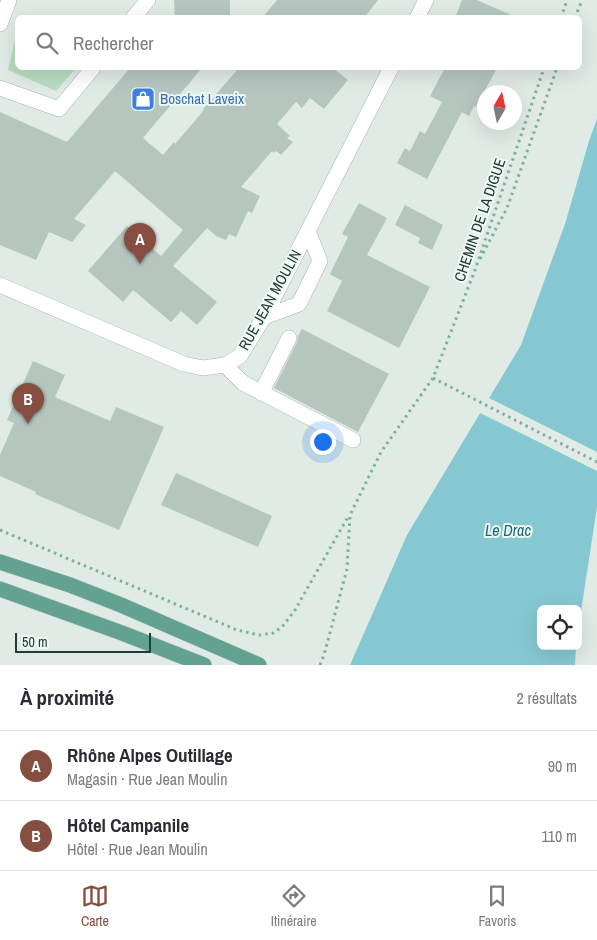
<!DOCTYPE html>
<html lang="fr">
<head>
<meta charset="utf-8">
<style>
	:root { --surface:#fff; --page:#f7f7f7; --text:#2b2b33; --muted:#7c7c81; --line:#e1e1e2; --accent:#864d41 }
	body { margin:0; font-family:"Archivo Narrow",sans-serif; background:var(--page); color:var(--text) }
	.controls { position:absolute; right:15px; bottom:15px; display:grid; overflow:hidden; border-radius:8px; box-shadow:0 5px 20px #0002 }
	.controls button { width:45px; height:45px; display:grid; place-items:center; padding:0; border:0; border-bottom:1px solid var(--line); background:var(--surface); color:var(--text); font:25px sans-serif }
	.compass { position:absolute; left:477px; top:85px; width:45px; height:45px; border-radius:50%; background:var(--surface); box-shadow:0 5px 20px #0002; rotate:9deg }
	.scale { position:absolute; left:15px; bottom:12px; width:136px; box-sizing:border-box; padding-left:5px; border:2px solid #203c34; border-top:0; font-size:14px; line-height:18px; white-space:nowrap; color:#203c34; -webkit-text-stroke:4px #f0f8f4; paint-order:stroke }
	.you { position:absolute; left:322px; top:441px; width:18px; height:18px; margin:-12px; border:4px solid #fff; border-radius:50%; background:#1a73e8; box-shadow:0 0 0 8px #1a73e833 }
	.badge { display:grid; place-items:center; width:32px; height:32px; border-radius:50%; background:var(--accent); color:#fff; font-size:16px; font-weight:700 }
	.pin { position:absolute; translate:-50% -41px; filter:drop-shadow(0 1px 2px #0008) }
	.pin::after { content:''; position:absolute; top:26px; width:18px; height:15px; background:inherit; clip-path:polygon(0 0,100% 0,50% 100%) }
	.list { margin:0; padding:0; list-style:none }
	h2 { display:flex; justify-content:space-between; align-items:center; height:65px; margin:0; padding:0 20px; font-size:21px }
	h2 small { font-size:16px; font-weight:400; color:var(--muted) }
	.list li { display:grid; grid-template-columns:32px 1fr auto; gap:15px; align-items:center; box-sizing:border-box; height:70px; padding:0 20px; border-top:1px solid var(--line) }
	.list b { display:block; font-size:19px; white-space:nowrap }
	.list p { margin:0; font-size:16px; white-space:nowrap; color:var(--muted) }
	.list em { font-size:16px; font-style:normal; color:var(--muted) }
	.icon { flex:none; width:28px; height:28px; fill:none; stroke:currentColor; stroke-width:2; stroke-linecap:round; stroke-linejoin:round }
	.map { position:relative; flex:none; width:597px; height:665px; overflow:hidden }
	.search { position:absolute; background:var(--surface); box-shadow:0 5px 20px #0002; left:15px; right:15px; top:15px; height:55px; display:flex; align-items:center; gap:12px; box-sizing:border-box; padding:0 18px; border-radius:8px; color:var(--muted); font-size:19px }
	.sheet { height:205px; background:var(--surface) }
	nav { display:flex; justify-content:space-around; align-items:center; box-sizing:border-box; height:70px; border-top:1px solid var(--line); background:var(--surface); font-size:14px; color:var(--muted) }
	nav a { display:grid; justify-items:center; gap:2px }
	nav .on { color:var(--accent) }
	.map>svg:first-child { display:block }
</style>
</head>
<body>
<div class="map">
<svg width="597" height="665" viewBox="0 0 597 665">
	<rect width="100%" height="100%" fill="#e0ebe6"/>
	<path fill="#b8ddc1" d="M17,32L18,68H76L56,91L8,70Z"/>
	<path fill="#86c8d2" d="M597,119V507L578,631V609H541V646H576L575,665H350L407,535L521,345L565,224L589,141Z"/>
	<path fill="#e0ebe6" d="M487,397L597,452V471L478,412Z"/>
	<path fill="#b5c6bf" d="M174,0H230V18H175Z
		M277,0H378L364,18H262Z
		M462,0H477L518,18H455Z
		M130,68H202L143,138L163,155L174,142L175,144L204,110L203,109L239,68H333L348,80L324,109L310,98L302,108L296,102L277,124L290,136L287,138L293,142L281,155L276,151L274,153L272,151L241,187L260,196L252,213L248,211L236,237L229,234L226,240L216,236L207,228L173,266L217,302L197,325L181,311L171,322L133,290L123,302L88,271L127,226L161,256L183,230L115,171L74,219L86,225L72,242L49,232L36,260L0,245V112L67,142Z
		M445,68H497L476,107L474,106L469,116L462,112L427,179L397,163L405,148L410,151L420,131L425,134L442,102L430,96Z
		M359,203L387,218L367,255L430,287L399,348L327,311L342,281L330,274L348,237L342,234Z
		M405,205L443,225L432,250L418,243L420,238L395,225Z
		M302,329L389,374L358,432L274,388L297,342L298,336Z
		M33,361L65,375L55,397L110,421L116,407L164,427L119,530L35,494L36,492L0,476V455L14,423L7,420Z
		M176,473L272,516L258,547L161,505Z"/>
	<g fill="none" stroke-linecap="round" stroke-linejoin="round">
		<g stroke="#a3b3ad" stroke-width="16">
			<path id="minor" d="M133,18L148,0
				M417,18L426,0
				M0,24L9,0
				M0,88L59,109L93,68
				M0,285L184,364L203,368L225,365L240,356L264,317L391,68
				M264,317L299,304L320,261L308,231
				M225,365L243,383L353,440
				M261,393L289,338"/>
		</g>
		<g stroke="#c1c8c6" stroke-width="16">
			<path id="major" d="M0,562L70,585L121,605L259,665
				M0,589L122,633L204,665"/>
		</g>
		<path stroke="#7fb09f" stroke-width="3" stroke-dasharray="2.5 4" stroke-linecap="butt" d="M561,18L567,0
			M575,18L582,0
			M480,259L507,208L557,68
			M433,378L597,462
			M0,530L237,630L259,635L273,633L282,627L295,610L349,515
			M320,665L324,655L347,569L350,515L381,452L433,378L475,270L544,68"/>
		<use href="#minor" stroke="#fff" stroke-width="15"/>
		<use href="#major" stroke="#63a290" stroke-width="15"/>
	</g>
	<defs>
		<g id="shop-square" transform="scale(1.25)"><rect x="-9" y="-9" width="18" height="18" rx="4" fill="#3f7fe0" stroke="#f0f8f4"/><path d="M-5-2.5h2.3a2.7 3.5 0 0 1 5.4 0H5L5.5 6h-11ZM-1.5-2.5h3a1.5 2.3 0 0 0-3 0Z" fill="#fff"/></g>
	</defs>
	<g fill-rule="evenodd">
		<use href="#shop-square" x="143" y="99"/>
	</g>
	<g text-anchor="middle" stroke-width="4" stroke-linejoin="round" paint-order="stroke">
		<g font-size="15" fill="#366cbe" stroke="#f0f8f4" text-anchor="start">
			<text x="160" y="104">Boschat Laveix</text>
		</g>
		<g font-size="15" fill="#203c34" stroke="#f0f8f4">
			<text transform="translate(480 220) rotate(-71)" y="5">CHEMIN DE LA DIGUE</text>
			<text transform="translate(270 300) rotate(-61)" y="5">RUE JEAN MOULIN</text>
		</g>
		<g font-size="16" font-style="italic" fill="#196b79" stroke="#f0f8f4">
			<text x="508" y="536">Le Drac</text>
		</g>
	</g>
</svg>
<div class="controls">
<button><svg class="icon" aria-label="locate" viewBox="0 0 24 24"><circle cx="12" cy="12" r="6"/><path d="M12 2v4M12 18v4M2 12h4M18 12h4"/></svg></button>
</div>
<svg class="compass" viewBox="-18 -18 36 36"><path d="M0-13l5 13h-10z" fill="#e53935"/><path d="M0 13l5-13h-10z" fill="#7c7c81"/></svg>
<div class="scale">50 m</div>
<div class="you"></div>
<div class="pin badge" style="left:140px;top:264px">A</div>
<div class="pin badge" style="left:28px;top:424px">B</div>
<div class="search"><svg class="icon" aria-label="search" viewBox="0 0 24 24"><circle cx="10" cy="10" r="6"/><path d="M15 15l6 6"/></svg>Rechercher</div>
</div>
<section class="sheet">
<h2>À proximité<small>2 résultats</small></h2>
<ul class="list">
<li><span class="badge">A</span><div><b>Rhône Alpes Outillage</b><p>Magasin · Rue Jean Moulin</p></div><em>90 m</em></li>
<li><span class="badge">B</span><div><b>Hôtel Campanile</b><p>Hôtel · Rue Jean Moulin</p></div><em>110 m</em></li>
</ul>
</section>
<nav>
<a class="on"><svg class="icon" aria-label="map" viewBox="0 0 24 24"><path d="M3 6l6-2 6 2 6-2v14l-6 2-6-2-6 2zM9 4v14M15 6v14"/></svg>Carte</a>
<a><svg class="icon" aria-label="directions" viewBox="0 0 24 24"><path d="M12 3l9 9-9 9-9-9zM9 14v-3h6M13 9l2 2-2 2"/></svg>Itinéraire</a>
<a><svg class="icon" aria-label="saved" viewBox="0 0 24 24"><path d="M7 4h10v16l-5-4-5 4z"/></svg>Favoris</a>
</nav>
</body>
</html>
